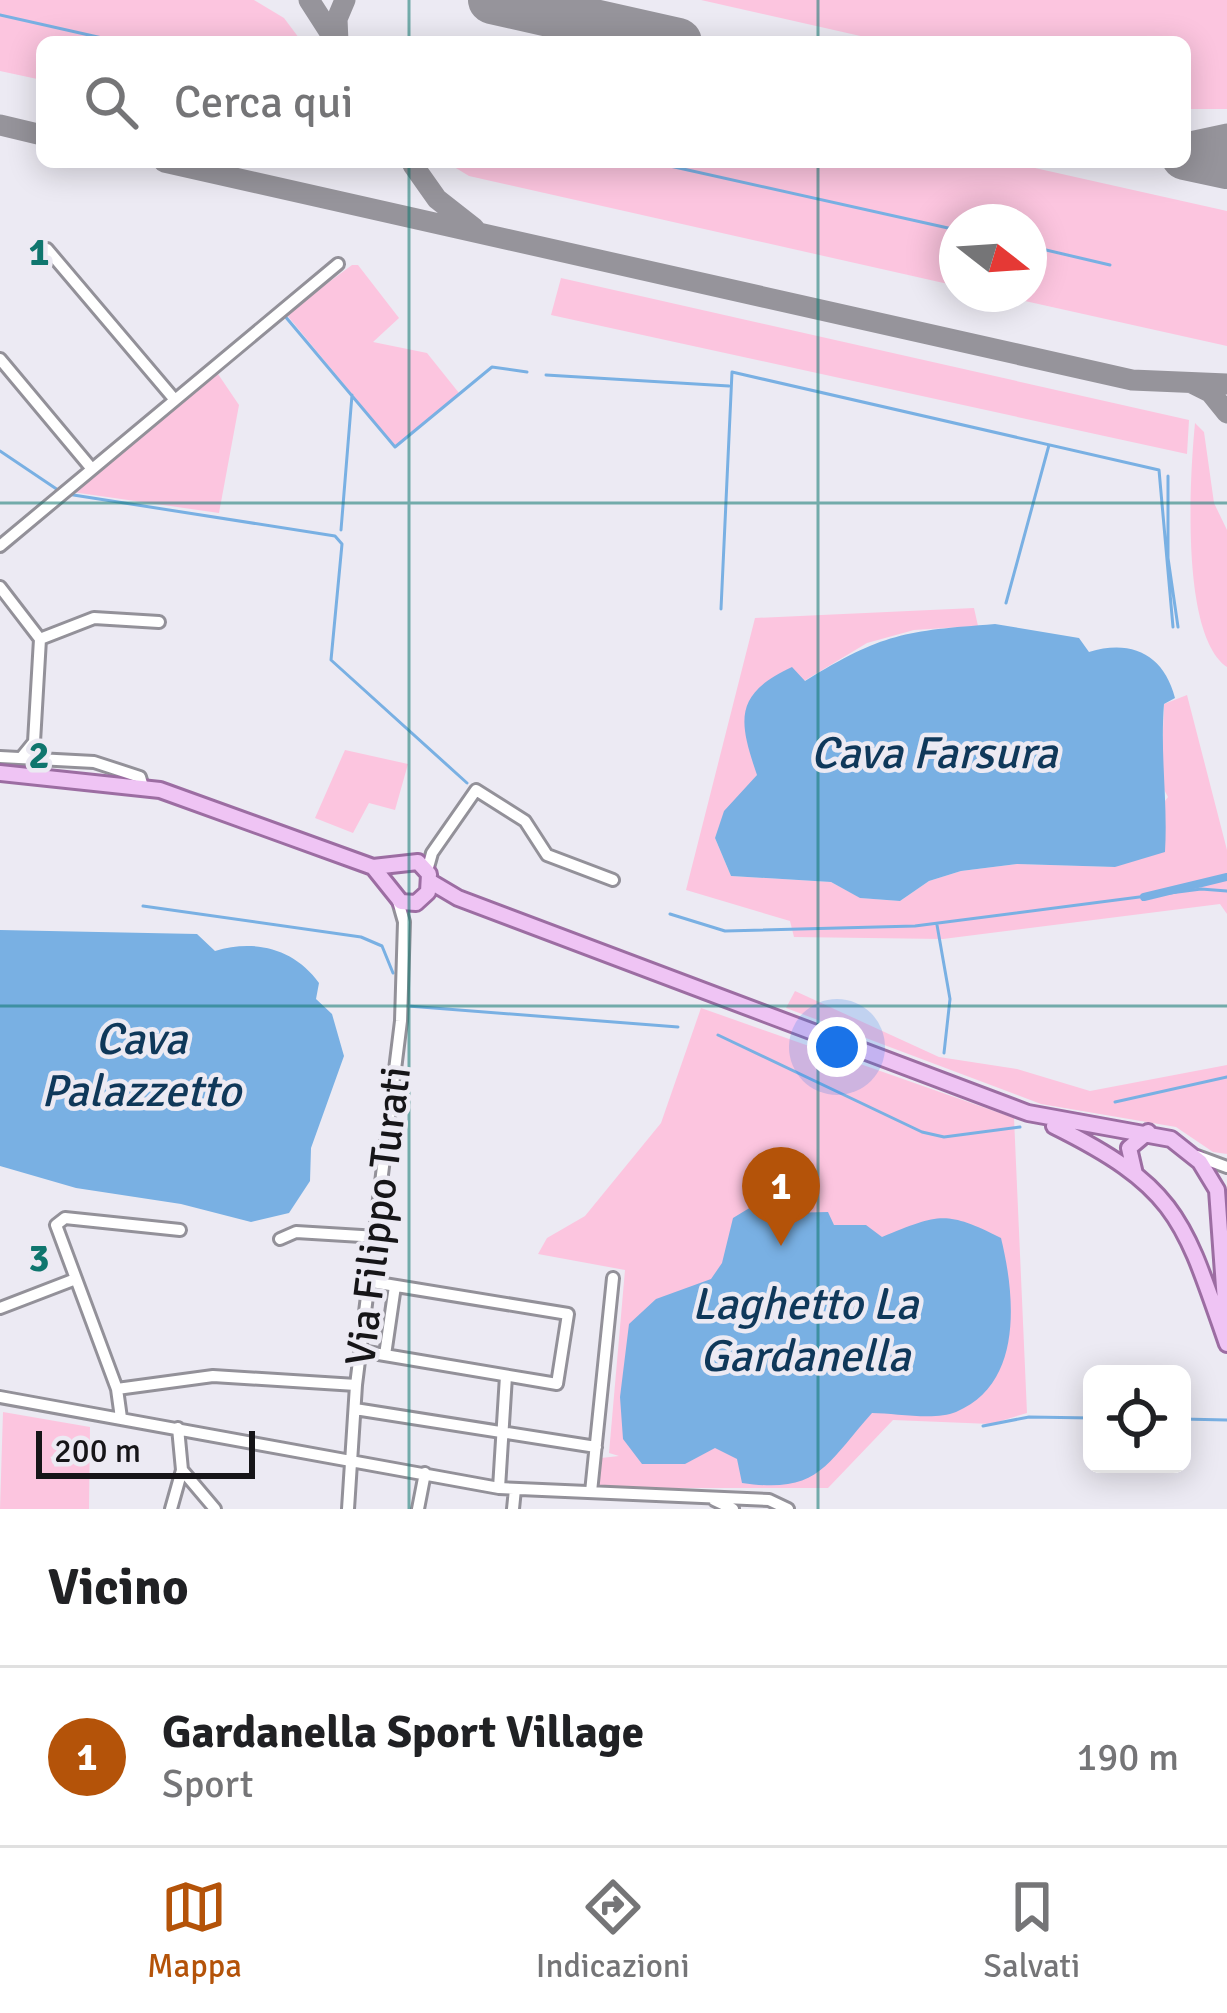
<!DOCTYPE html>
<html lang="it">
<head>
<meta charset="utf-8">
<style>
	:root { --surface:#fff; --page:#f6f6f6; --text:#202124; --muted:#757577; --line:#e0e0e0; --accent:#b45309 }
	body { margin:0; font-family:Signika,sans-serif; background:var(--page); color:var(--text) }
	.controls { position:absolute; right:36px; bottom:36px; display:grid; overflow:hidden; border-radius:18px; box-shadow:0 6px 30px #0003 }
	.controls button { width:108px; height:108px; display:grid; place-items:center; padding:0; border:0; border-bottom:3px solid var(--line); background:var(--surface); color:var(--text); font:60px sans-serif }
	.compass { position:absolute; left:939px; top:204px; width:108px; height:108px; border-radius:50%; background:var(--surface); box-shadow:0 6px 30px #0003; rotate:107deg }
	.scale { position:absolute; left:36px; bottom:30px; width:219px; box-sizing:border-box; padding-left:12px; border:6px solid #161518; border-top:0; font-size:33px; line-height:42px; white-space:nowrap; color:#161518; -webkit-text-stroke:9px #eceaf3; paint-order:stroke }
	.you { position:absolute; left:837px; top:1047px; width:42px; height:42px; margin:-30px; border:9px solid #fff; border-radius:50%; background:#1a73e8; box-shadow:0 0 0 18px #1a73e833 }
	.badge { display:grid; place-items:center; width:78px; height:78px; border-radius:50%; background:var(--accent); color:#fff; font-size:39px; font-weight:700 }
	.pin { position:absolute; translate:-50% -99px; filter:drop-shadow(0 3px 6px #0008) }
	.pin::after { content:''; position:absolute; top:63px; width:42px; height:36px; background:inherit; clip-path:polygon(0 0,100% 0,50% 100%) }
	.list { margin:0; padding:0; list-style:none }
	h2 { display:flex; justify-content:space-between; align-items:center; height:156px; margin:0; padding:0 48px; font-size:51px }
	h2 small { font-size:39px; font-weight:400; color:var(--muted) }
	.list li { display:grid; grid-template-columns:78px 1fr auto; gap:36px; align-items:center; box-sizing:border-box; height:180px; padding:0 48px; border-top:3px solid var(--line) }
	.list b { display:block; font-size:45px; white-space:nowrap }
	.list p { margin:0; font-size:39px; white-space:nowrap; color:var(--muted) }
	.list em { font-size:39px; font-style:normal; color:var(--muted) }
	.icon { flex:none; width:66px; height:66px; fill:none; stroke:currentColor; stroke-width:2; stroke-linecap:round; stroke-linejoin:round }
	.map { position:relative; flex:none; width:1227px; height:1509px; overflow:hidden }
	.search { position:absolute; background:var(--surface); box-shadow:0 6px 30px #0003; left:36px; right:36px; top:36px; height:132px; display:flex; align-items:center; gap:30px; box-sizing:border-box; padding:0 42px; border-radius:18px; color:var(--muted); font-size:45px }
	.sheet { height:336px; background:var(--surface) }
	nav { display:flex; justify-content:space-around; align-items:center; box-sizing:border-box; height:168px; border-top:3px solid var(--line); background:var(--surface); font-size:33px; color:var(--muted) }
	nav a { display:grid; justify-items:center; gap:6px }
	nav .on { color:var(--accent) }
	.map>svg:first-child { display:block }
</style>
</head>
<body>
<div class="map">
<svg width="1227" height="1509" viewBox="0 0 1227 1509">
	<rect width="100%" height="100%" fill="#eceaf3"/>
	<path fill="#fcc5df" d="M0,0H254L284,18L302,42H42V80L0,71Z
		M701,0H1227V109H1185V42H887Z
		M446,162H1008L1227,211V346L994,294H1029V222H957V286L469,176Z
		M352,265H358L399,318L373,342L427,353L459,393L395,446L286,314Z
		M561,278L1189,420L1187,454L551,315Z
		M218,374L239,405L219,513L72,492Z
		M1195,423L1204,432L1214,503L1227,530V667C1180,635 1190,476 1195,423Z
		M974,608L978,626L914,630L867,643L804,681L757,775L715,838L731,876L831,882L861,898L900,901L929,881L961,871L1017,864L1115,867L1168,797L1161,784L1164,704L1187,695L1227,850V914L1220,904L943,939L794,937L790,921L686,890L755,618Z
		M345,750L408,764L395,810L369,803L353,833L315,818Z
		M795,991L939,1057L1017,1069L1090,1091L1227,1065V1154L1213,1152L1176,1127L1041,1104L786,1008Z
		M701,1008L1014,1118L1027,1413L991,1424L893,1420L828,1488H598L601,1458L619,1456L609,1453L625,1270L538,1254L547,1238L585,1216L661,1123Z
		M3,1412L90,1427L89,1509H0Z"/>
	<path fill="#79b0e3" d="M995,624L1079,638L1089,652C1132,639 1164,655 1175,698L1164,704C1160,756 1168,801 1165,852L1115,867L1017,864L961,871L929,881L900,901L860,898L831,882L731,876L715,838L724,811L757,775C738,720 734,694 792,667L805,681C883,633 905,631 995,624Z
		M0,930L197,934L215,951C254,939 294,948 319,983L316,999L332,1014L344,1056L311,1148L310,1181L289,1213L251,1222L181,1204L76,1188L0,1166Z
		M756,1204L784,1213L828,1212L834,1225H866L882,1237C939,1214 945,1210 1001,1238C1015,1295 1024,1384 956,1412C935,1421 895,1413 872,1413C825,1466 818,1494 742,1483L737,1459L715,1448L685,1464H642L623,1439L620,1397L629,1324L656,1299L711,1279L722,1263L733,1218Z"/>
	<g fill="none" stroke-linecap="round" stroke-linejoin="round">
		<path stroke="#79b0e3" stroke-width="3" d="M0,15L120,42
			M652,162L957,230
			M1029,246L1110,265
			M284,315L395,447L492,367L527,372
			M546,375L729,386
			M0,451L58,490
			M1168,476V558L1178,627
			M67,494L335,536L342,544L331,660L467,783
			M341,530L352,395
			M1006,603L1049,445
			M721,609L732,372L1159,470L1173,627
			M143,906L361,937L382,946L393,973
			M670,914L725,931L915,926L1201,889L1227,891
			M937,925L950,999L944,1053
			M408,1006L678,1027
			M718,1035L922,1132L944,1137L1020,1127
			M1115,1102L1227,1077
			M1182,1419L1227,1420
			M983,1426L1029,1417L1092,1418"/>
		<path stroke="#79b0e3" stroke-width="8" d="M1144,897L1227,877"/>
		<path stroke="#96949b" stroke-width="21" d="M309,0L336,42
			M338,42L337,19L345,0
			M0,125L42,135
			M1185,143L1227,134
			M164,162L1132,380L1227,384
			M413,165L437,199L474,228
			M1192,383L1210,392L1227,413"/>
		<path stroke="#96949b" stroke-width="48" d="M492,0L678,42
			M1185,156L1227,165"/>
		<g stroke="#939199" stroke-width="16">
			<path id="minor" d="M47,249L175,400
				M0,359L92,469
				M0,546L338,264
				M0,587L40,639L34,742L21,758
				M40,639L94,618L159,622
				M0,757L94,762L140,777L143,787
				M427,871L432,853L476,790L525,821L547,855L613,880
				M1197,1156L1227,1167
				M280,1239L296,1232L378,1237
				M0,1308L73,1280
				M361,1351L557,1384L568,1314L372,1282
				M385,1355L395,1286
				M117,1389L213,1376L356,1385
				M0,1397L499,1488L769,1500L788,1509
				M355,1409L596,1447
				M121,1418L117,1389L56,1225L65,1218L180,1230
				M178,1428L182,1470L215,1509
				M499,1488L506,1376
				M591,1492L613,1278
				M714,1500L733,1509
				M171,1509L182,1470
				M348,1509L356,1385L401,1021L404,922L398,901
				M418,1509L425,1473
				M513,1509L515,1489"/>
		</g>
		<g stroke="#9c6da2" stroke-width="20">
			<path id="major" d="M0,773L160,790L373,867L418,862L429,874L428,892L416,903L401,902L373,867
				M431,882L458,898L1028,1113L1171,1139L1200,1162L1217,1190L1227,1329
				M1054,1126C1179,1188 1184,1221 1227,1344
				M1135,1174L1129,1148L1148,1132"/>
		</g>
		<use href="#minor" stroke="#fff" stroke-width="10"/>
		<use href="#major" stroke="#efc4f4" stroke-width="14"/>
	</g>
	<path fill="none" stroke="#0f766e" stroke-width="3" stroke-opacity="0.55" d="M409,0V42M818,0V42M409,162V1509M818,162V1509M0,503H1227M0,1006H1227"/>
	<g text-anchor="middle" stroke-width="9" stroke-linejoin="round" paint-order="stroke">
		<g font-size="42" fill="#161518" stroke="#eceaf3">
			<text transform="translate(377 1216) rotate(-83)" y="15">Via Filippo Turati</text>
		</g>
		<g font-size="45" font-style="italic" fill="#0f385a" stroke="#eceaf3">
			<text x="934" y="768">Cava Farsura</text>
			<text x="141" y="1054">Cava<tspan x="141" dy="52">Palazzetto</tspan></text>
			<text x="805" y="1319">Laghetto La<tspan x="805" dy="52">Gardanella</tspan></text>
		</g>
	</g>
	<g font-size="39" text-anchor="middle" font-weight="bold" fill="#0f766e" stroke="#eceaf3" stroke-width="9" stroke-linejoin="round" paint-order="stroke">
		<text x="39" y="265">1</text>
		<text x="39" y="768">2</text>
		<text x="39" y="1271">3</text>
	</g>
</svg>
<div class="controls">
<button><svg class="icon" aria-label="locate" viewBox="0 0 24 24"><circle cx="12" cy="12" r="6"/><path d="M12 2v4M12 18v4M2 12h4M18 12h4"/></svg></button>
</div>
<svg class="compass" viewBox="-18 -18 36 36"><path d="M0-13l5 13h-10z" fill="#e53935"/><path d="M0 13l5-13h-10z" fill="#757577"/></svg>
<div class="scale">200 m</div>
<div class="you"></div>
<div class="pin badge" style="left:781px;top:1246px">1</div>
<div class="search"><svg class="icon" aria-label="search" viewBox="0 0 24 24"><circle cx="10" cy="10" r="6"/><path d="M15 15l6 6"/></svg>Cerca qui</div>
</div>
<section class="sheet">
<h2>Vicino<small></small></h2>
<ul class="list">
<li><span class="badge">1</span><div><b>Gardanella Sport Village</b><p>Sport</p></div><em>190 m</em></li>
</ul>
</section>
<nav>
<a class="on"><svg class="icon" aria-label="map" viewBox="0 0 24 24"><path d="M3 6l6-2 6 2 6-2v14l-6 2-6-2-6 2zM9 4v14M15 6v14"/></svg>Mappa</a>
<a><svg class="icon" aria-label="directions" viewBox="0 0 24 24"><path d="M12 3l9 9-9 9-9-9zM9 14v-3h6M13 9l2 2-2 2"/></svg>Indicazioni</a>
<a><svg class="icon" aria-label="saved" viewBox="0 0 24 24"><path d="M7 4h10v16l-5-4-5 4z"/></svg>Salvati</a>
</nav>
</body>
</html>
